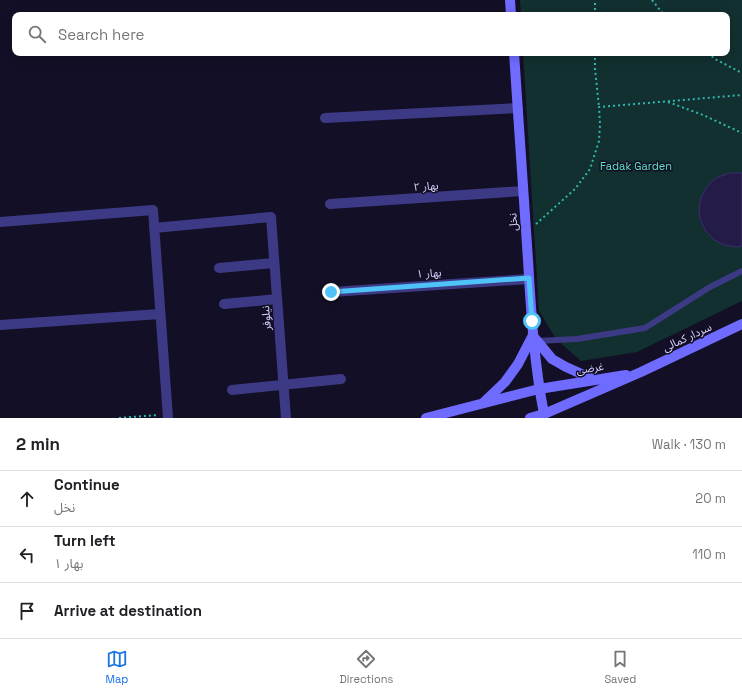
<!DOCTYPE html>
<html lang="en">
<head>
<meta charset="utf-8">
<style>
	:root { --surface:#fff; --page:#f2f2f2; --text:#202124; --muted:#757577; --line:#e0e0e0; --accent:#1a73e8 }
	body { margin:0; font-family:"Space Grotesk","Noto Sans Arabic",sans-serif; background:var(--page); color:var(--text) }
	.stop { position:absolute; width:12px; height:12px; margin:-9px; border:3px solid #4fc3f7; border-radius:50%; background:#fff }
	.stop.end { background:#4fc3f7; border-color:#fff; box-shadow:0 1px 4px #0008 }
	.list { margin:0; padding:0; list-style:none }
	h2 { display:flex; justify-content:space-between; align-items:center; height:52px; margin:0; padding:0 16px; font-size:17px }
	h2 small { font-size:13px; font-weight:400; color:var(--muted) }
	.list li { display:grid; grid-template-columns:26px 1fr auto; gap:12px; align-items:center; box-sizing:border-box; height:56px; padding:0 16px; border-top:1px solid var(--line) }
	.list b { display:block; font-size:15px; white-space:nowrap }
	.list p { margin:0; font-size:13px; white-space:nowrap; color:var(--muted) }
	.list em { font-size:13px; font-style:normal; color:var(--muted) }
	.icon { flex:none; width:22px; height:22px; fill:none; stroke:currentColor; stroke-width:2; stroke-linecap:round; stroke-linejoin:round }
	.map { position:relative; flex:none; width:742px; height:418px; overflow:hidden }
	.search { position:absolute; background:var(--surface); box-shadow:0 2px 10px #0003; left:12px; right:12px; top:12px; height:44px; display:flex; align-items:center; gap:10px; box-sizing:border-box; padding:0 14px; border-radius:8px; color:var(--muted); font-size:15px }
	.sheet { height:220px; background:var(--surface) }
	nav { display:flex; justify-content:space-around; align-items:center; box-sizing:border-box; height:56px; border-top:1px solid var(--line); background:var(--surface); font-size:11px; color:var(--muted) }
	nav a { display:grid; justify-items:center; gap:2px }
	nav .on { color:var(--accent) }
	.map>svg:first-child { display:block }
</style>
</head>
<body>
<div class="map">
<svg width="742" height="418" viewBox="0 0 742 418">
	<rect width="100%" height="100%" fill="#130f26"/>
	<path fill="#12302f" d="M520,0H742V301L637,352L581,361L556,339L539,311L523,53H727V15H521Z"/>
	<path fill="#241b47" stroke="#3b2d73" d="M730,173H742V246L737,247L724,245L713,239L705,230L700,219L699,207L702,195L709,184L718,177Z"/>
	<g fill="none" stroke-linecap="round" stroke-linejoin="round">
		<path stroke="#2fb8b0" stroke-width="2" stroke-dasharray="2 3" stroke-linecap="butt" d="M652,0L664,15
			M595,15V0
			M595,53V69L599,107
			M708,53L715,59L742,73
			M668,102L703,115L742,133
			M536,224L575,189L590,169L599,141L600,124L599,107L742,95
			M119,418L158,415"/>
		<path stroke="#3d3a85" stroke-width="6" d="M537,341L577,339L645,328L710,287L742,271"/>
		<path stroke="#3d3a85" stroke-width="10" d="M325,118L518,108
			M330,204L523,191
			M0,222L153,210L168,418
			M154,228L271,217L286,418
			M219,268L274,263
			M331,292L529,279
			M224,304L277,299
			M0,325L160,314
			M232,390L341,379"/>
		<path stroke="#6f6bff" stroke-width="10" d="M510,0L511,15
			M514,53C519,122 523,191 528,260C531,311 534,363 544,414
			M533,336L552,359L566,367L595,380
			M484,402L505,382L518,364L533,335
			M426,418L539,389L626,375
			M530,418L544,414L641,372L742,324"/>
	</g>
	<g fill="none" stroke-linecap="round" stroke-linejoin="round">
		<path stroke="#4fc3f7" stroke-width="5" d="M331,292L529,278L532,321"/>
	</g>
	<g text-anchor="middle" stroke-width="3" stroke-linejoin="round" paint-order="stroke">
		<g font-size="11" fill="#5fe0c0" stroke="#130f26">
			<text x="636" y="170">Fadak Garden</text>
		</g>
		<g font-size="11" fill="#d9d4ff" stroke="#130f26">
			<text transform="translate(426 186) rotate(-4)" y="4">بهار ۲</text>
			<text transform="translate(513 222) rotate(-94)" y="4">نخل</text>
			<text transform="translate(429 273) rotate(-4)" y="4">بهار ۱</text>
			<text transform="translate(266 318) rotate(-94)" y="4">نيلوفر</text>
			<text transform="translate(687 337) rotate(-25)" y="4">سردار کمالی</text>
			<text transform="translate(590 368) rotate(-9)" y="4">غرضی</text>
		</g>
	</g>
</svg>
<div class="stop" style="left:532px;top:321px"></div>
<div class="stop end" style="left:331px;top:292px"></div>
<div class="search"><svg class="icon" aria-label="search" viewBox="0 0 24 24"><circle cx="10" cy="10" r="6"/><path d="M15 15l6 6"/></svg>Search here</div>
</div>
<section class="sheet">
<h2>2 min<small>Walk · 130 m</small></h2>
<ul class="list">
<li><svg class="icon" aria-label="ahead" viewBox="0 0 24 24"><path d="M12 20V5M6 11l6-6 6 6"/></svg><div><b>Continue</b><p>نخل</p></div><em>20 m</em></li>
<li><svg class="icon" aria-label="left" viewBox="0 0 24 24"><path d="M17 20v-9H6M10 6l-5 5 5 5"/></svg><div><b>Turn left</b><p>بهار ۱</p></div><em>110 m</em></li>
<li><svg class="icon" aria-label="arrive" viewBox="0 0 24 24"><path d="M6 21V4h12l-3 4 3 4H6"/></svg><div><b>Arrive at destination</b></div></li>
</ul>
</section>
<nav>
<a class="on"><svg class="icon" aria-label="map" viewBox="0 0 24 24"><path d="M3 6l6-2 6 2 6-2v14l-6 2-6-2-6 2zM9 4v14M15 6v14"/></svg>Map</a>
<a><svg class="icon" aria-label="directions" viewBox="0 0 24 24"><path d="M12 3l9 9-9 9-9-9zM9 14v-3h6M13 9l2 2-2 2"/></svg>Directions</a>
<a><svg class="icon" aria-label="saved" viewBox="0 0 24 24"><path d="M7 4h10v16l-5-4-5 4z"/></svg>Saved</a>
</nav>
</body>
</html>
